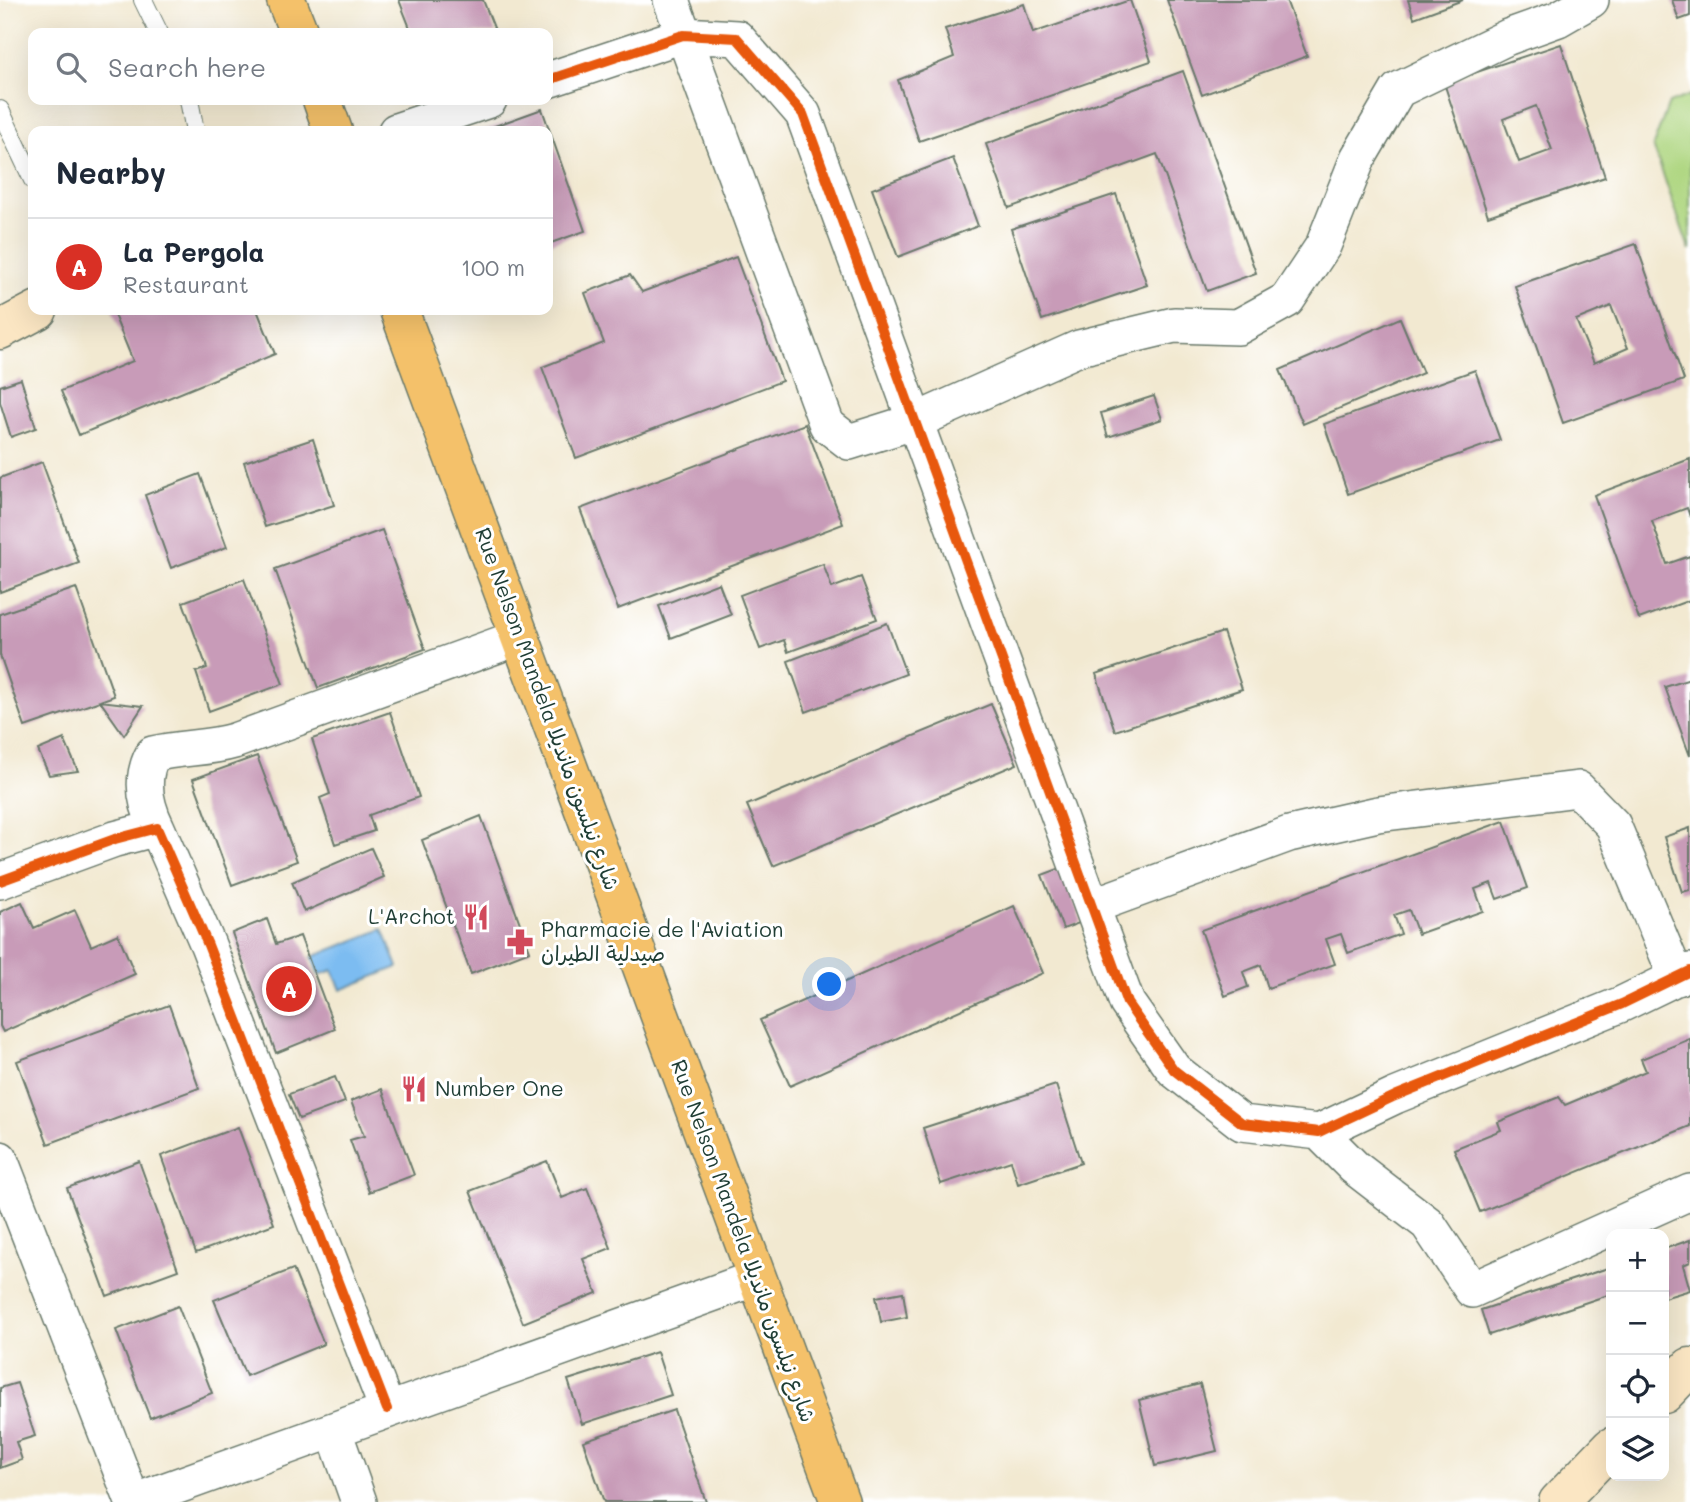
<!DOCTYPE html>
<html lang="en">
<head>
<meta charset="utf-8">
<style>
	:root { --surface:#fff; --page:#f6f6f7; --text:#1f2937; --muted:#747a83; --line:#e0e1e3; --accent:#d93025 }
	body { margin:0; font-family:Mali,"Playpen Sans Arabic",sans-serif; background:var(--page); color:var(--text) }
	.controls { position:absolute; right:21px; bottom:21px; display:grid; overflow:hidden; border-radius:14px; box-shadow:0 7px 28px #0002 }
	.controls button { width:63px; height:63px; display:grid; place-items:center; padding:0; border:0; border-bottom:2px solid var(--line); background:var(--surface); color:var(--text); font:35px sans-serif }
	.you { position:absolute; left:830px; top:985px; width:24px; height:24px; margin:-18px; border:5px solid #fff; border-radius:50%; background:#1a73e8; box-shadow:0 0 0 10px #1a73e833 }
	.badge { display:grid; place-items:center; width:46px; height:46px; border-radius:50%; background:var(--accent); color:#fff; font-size:23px; font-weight:700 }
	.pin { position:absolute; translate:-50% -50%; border:4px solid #fff; box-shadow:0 2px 7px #0006 }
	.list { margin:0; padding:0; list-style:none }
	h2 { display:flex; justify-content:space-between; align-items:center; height:91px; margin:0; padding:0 28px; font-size:30px }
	h2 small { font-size:23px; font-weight:400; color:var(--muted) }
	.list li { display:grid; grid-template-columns:46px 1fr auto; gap:21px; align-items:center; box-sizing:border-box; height:98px; padding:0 28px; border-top:2px solid var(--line) }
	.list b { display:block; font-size:26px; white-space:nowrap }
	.list p { margin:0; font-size:23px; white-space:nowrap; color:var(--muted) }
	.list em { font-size:23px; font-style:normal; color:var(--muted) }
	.icon { flex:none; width:38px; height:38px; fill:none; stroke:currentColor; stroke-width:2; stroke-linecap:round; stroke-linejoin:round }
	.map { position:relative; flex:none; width:1690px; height:1502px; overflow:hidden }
	.search { position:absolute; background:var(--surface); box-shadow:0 7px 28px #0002; left:28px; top:28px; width:525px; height:77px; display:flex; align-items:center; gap:18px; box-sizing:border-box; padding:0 24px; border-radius:14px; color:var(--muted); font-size:26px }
	.panel { position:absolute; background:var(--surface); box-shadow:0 7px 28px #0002; left:28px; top:126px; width:525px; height:189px; border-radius:14px }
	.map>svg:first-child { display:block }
</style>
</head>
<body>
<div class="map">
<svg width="1690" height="1502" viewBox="0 0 1690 1502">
	<rect width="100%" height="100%" fill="#fff"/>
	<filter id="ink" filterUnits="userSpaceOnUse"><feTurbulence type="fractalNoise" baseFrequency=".0143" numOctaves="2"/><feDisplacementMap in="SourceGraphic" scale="14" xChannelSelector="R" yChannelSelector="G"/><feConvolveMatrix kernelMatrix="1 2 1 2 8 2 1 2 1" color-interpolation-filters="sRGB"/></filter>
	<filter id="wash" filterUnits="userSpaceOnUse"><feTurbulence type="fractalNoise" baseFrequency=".00686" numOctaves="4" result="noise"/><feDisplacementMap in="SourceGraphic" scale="28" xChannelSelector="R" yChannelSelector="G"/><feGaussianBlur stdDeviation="1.57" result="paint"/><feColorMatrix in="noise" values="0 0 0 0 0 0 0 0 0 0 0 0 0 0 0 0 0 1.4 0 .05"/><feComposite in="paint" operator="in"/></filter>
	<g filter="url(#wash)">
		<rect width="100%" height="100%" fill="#f2e9d1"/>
		<path fill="#aed680" stroke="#668a5a" stroke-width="2" d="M1690,95V251L1653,146L1669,103Z"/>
		<path fill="#7cbcf1" stroke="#4e7c92" stroke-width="2" d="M383,929L398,967L341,990L333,970L319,975L312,957Z"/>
		<g id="blocks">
			<path fill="#c89bb8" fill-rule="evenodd" d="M399,0H483L496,33H412Z
				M1130,0L1151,61L919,141L898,80L954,57L945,29L1024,4L1033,33Z
				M1167,0H1286L1307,56L1202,95Z
				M1408,0H1463L1414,18Z
				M1672,0H1690V16L1679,20Z
				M1561,44L1605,177L1488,216L1444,83ZM1536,106L1552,150L1519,162L1503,119Z
				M1183,71L1256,273L1207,291L1157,154L1009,208L986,144Z
				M542,109L585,231L548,244V131H481Z
				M953,158L978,226L898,257L872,189Z
				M1116,194L1147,285L1042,320L1011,229Z
				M1636,244L1684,380L1563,423L1515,286ZM1611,306L1628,348L1594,363L1576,320Z
				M736,257L782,381L576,458L542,367L604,343L585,293L630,275L642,292Z
				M112,310H257L275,354L79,435L61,391L133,361Z
				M1400,318L1423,373L1303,424L1280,370Z
				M1475,370L1500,440L1348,494L1324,424Z
				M21,379L36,428L11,437L0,402V386Z
				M1154,396L1162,419L1108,437L1101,413Z
				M805,424L843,524L618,609L580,509Z
				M313,439L334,505L265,527L244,462Z
				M1690,459V517L1687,508L1652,521L1667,564L1690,556V600L1639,619L1594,495Z
				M42,462L79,563L0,592V478Z
				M200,474L227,547L171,568L145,495Z
				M382,530L425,649L318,688L275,569Z
				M823,564L832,588L861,577L877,619L788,652L784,640L760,649L740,595Z
				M244,579L283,684L209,711L196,672L207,668L183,602Z
				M719,583L731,615L671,638L659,606Z
				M76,588L114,696L100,701L143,706L124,735L100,701L25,727L0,655V614Z
				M887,623L906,674L806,712L788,661Z
				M1223,632L1242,689L1115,731L1096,674Z
				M1690,679V756L1665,687Z
				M991,704L1017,764L773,866L747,805Z
				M390,712L419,797L369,815L374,831L335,844L320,798L330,794L312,739Z
				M64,739L78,771L49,775L38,750Z
				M257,756L297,861L232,885L193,779Z
				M481,816L530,951L471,974L422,840Z
				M1504,821L1528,888L1497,899L1491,883L1475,889L1483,911L1418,934L1409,910L1394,915L1401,934L1348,953L1341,934L1326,939L1335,964L1268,988L1261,965L1243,972L1248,987L1225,996L1201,930Z
				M1690,828V890L1682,892L1664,837Z
				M371,848L384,877L304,912L292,882Z
				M1061,868L1082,922L1063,929L1042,875Z
				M22,902L34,928L75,910L91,946L118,934L135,974L3,1032L0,1026V912Z
				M1014,906L1043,973L790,1086L760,1020Z
				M267,919L276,944L300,936L335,1029L276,1053L232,933Z
				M169,1005L199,1088L48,1144L17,1061Z
				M1690,1039V1126L1480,1212L1454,1149L1501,1130L1498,1122L1559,1097L1565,1105L1646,1071L1641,1059Z
				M335,1077L345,1102L299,1119L289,1094Z
				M1056,1085L1081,1163L1018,1184L1011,1161L941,1184L923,1128Z
				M382,1089L414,1175L369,1192L350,1140L364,1136L351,1101Z
				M238,1127L274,1224L196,1253L161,1156Z
				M139,1161L178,1270L107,1296L67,1188Z
				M547,1161L562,1198L587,1188L611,1248L583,1259L597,1293L523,1323L470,1191Z
				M1690,1240V1262L1683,1265L1690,1290L1664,1298V1249Z
				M1611,1267V1294L1489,1335L1481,1310Z
				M293,1269L324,1344L246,1376L214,1300Z
				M903,1292L907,1317L881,1322L876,1297Z
				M178,1306L212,1393L150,1418L116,1330Z
				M657,1352L671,1395L582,1424L568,1380Z
				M17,1383L35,1436L16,1442L22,1460L0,1468V1388Z
				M1200,1384L1217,1451L1155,1466L1139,1400Z
				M674,1410L706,1502H604L583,1441Z"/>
		</g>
	</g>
	<g filter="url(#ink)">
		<use href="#blocks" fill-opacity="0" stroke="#69796b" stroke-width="2"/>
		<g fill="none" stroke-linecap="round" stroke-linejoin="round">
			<g stroke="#69796b" stroke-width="20">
				<path id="lane" d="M143,0L159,33
					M189,100L195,131
					M0,110L33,180"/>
			</g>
			<g stroke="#69796b" stroke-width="38">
				<path id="street" d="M671,0L827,425L849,442L916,421L1079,348L1174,325L1238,327L1287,300L1323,246L1358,158L1398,90L1508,37L1558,19L1591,0
					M548,80L683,35L737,38L803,114L1127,1003L1174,1070L1242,1123L1319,1132L1395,1096L1622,1004L1690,971
					M396,131L489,100
					M157,828C145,804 140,778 153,754C180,747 207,749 234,741L520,637
					M0,881L115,839L157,828L208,945L387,1409
					M1092,906L1289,834L1378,814L1578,789L1613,825L1677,978
					M1319,1132L1354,1167L1428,1224L1472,1290L1690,1192
					M0,1159L133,1502
					M334,1431L359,1502
					M133,1502L756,1278"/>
			</g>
			<g stroke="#69796b" stroke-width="41">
				<path id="secondary" d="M0,330L38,310
					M1664,1394L1690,1367
					M1558,1502L1611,1447"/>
			</g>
			<g stroke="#69796b" stroke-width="41">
				<path id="primary" d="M286,0L299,33
					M322,100L333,131
					M399,310L840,1502"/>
			</g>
			<use href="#lane" stroke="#fff" stroke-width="18"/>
			<use href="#street" stroke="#fff" stroke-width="35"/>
			<use href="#secondary" stroke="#fbe6c3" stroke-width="38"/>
			<use href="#primary" stroke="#f4c16a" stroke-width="38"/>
			<g stroke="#fff" stroke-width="15">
				<path id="cycleway" d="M548,80L683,35L737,38L803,114L1127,1003L1174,1070L1242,1123L1319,1132L1395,1096L1622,1004L1690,971
					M0,881L115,839L157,828L208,945L387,1409"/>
			</g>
			<use href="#cycleway" stroke="#e8590c" stroke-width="10"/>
		</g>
	</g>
	<defs>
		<g id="restaurant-bare" transform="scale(2.1)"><path d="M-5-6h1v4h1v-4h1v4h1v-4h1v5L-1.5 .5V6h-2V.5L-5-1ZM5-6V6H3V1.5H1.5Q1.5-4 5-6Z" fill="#d1495b" stroke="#fff" stroke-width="2.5" paint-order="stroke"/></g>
		<g id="pharmacy-bare" transform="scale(2.1)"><path d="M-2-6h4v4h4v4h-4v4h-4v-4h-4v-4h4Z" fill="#d1495b" stroke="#fff" stroke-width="2.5" paint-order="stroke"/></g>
	</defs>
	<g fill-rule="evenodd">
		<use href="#restaurant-bare" x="476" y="917"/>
		<use href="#pharmacy-bare" x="520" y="942"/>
		<use href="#restaurant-bare" x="414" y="1089"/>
	</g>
	<g text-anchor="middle" stroke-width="6" stroke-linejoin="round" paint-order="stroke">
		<g font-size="21" fill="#1f3d34" stroke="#fff">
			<text transform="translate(547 709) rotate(70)" y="7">Rue Nelson Mandela شارع نيلسون مانديلا</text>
			<text transform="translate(743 1241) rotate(70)" y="7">Rue Nelson Mandela شارع نيلسون مانديلا</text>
		</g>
		<g font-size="21" fill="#1f3d34" stroke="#fff" text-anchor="start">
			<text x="455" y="924" text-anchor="end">L'Archot</text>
			<text x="541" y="937">Pharmacie de l'Aviation<tspan x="541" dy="24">صيدلية الطيران</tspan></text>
			<text x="435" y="1096">Number One</text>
		</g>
	</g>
</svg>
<div class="controls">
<button>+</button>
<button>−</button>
<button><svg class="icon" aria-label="locate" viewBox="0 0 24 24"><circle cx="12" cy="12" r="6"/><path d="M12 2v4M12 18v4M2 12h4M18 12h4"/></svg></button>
<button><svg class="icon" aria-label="layers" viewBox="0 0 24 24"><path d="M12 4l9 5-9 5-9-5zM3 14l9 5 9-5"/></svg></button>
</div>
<div class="you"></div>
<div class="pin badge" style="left:289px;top:989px">A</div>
<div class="search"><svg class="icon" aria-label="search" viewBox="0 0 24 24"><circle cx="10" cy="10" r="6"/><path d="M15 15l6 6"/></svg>Search here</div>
<section class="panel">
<h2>Nearby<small></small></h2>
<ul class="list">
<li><span class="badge">A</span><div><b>La Pergola</b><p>Restaurant</p></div><em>100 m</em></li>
</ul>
</section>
</div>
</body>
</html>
